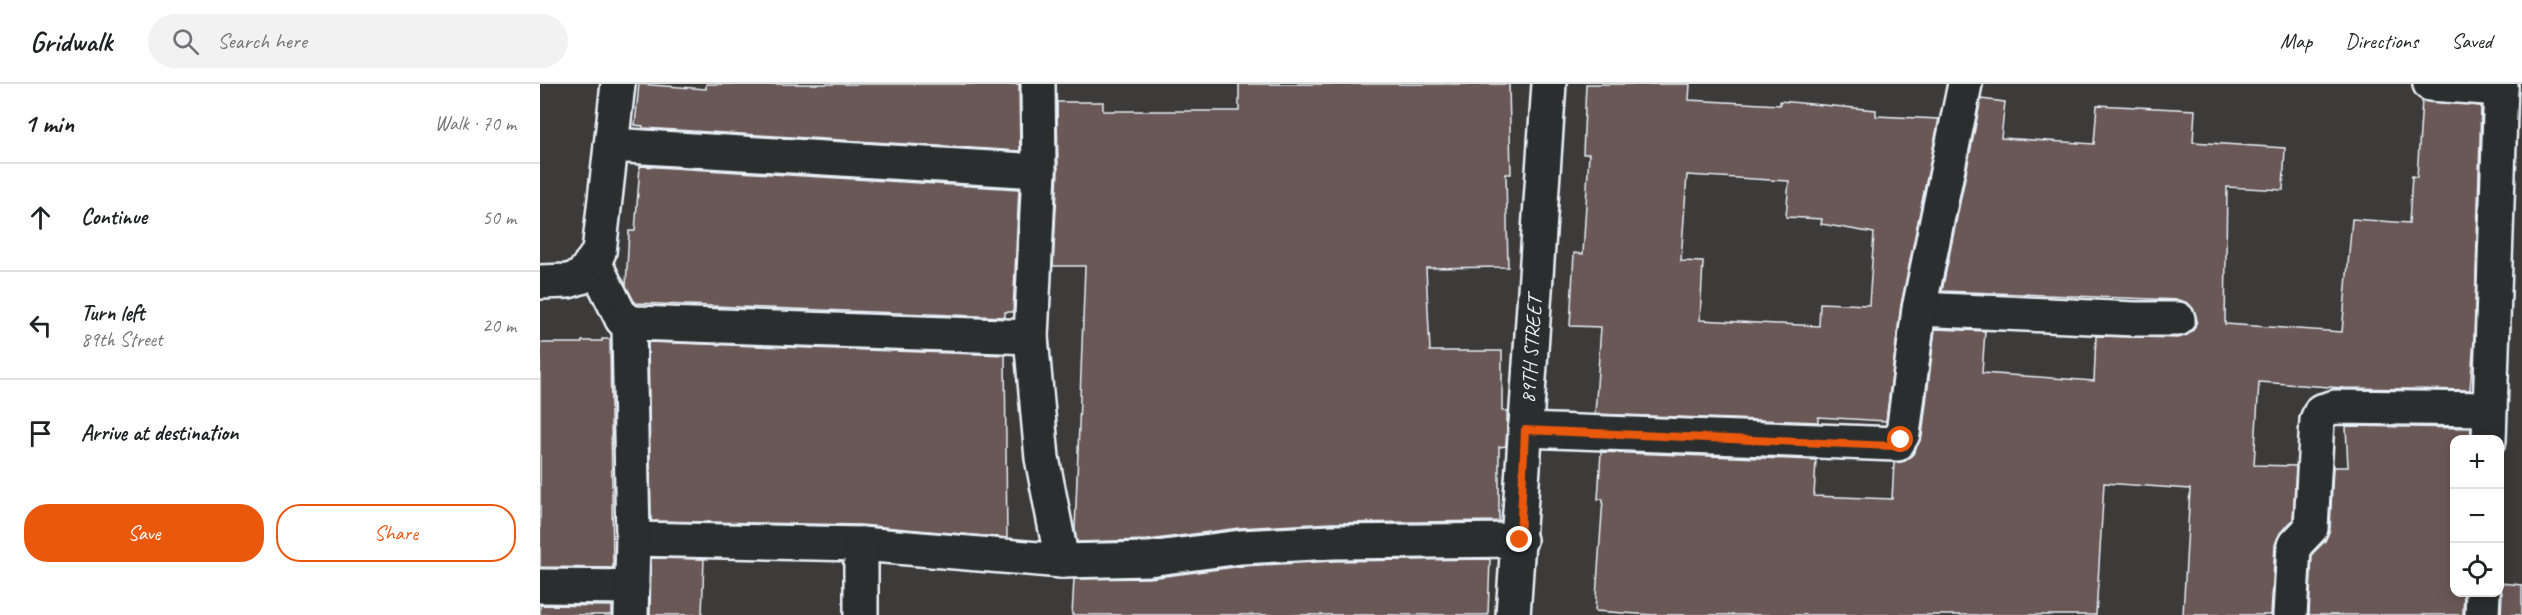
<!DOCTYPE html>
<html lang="en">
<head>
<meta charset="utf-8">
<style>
	:root { --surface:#fff; --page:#f2f2f2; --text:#202124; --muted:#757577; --line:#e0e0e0; --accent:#ea580c }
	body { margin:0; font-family:Caveat,sans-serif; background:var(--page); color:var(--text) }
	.controls { position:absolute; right:18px; bottom:18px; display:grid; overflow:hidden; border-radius:12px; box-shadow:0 3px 15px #0003 }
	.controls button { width:54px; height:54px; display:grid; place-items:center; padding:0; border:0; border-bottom:2px solid var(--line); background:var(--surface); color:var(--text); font:30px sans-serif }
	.stop { position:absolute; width:18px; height:18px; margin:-14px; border:4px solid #ea580c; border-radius:50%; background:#fff }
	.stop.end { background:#ea580c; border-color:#fff; box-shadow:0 2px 6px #0008 }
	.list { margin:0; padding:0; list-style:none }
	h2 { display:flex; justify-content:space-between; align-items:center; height:78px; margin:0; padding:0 24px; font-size:26px }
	h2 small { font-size:20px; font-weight:400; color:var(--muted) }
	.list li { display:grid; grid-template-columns:39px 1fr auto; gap:18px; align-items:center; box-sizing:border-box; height:108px; padding:0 24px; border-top:2px solid var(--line) }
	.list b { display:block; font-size:22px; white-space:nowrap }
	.list p { margin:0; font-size:20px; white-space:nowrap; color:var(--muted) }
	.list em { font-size:20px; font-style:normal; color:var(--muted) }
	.actions { display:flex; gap:12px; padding:18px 24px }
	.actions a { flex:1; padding:14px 0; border:2px solid var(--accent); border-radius:24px; text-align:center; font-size:21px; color:var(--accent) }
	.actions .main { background:var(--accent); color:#fff }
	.icon { flex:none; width:33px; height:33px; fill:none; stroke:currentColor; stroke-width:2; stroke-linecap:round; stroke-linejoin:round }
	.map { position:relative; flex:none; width:1982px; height:531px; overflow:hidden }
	header { display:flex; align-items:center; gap:36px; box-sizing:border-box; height:84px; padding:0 30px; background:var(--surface); border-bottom:2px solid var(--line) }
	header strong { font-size:28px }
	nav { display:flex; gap:33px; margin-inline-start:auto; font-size:21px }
	.search { width:420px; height:54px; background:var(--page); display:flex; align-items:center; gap:15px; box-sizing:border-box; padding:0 21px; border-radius:33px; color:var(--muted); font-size:22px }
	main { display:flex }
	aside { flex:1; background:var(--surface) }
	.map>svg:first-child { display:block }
</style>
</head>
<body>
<header>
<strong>Gridwalk</strong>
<div class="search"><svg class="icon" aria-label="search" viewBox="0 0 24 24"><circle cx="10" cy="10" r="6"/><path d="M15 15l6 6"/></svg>Search here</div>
<nav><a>Map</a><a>Directions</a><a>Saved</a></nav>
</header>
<main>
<aside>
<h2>1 min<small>Walk · 70 m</small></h2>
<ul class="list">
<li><svg class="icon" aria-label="ahead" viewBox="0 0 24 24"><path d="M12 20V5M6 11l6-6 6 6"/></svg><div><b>Continue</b></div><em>50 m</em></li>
<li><svg class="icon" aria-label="left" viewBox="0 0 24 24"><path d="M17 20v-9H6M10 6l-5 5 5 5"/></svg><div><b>Turn left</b><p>89th Street</p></div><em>20 m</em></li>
<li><svg class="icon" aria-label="arrive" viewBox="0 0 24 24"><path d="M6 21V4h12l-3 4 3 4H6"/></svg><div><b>Arrive at destination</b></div></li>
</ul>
<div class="actions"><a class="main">Save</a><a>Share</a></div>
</aside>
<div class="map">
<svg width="1982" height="531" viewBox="0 0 1982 531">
	<rect width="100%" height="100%" fill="#3d3a3a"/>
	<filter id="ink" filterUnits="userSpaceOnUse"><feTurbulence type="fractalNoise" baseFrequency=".0167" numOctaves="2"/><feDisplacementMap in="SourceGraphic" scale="12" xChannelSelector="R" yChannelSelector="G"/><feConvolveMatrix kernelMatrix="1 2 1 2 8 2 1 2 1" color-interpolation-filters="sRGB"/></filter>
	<g filter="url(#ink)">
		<path fill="#6a5857" stroke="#e8f1f8" stroke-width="1.5" fill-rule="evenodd" d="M99,0L166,5V0H479L480,67L103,44V42L95,41Z
			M699,0H969L971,90H966L968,183L886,184L890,267H962V327H967V343L966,362L959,363V437L792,439L699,444L608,456L537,458L535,447L545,182H513L518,87L517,18H563V27H699Z
			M1046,0H1150L1149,16L1240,21V17L1336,26V32L1399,35L1361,221L1346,337L1278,333V338L1055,330L1061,243L1030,242L1034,169L1043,170L1049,70H1043ZM1147,91L1249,97L1246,133L1282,135L1281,140L1334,149L1329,221L1280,219L1279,242L1160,236L1163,178L1141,177Z
			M1441,15L1465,18L1461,54L1554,60L1557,21L1655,26L1653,58L1745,64L1743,106L1687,103L1685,240L1802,248L1812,135L1869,139L1872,92L1877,93L1882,16L1941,22L1934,256L1930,306L1804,304L1719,298L1714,381L1756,382L1753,436L1740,449L1735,461L1731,531H1643L1650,405L1564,399L1556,531H1113L1055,527L1063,415H1058L1061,368L1276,376L1274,412L1352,415L1354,379L1365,377L1373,370L1382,352L1395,245L1445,247L1442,289L1554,297L1556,252L1638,254L1647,251L1654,245L1657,236L1654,226L1648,219L1639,216L1402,207Z
			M100,82L479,105L473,228H465V233L95,219L86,202L89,147H95Z
			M62,255H70L73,484L0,483V259H42V257H62Z
			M108,258L465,271L467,454L321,441L111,437Z
			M1806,342L1931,344L1930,356H1914V508H1924L1923,531H1769L1772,470L1785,457L1790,445L1793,383H1808Z
			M111,474L164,475L162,531H110Z
			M950,475L948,531H532L534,495L610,494L703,482L794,477Z
			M1960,499L1982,501V531H1961L1962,509Z
			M0,521L72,522V531H0Z"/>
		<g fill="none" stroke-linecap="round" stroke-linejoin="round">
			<g stroke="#e8f1f8" stroke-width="38">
				<g id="minor">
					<path d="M498,0L499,87L491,253L502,374L522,477"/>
					<path d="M1890,0L1961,5"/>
					<path d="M71,61L499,87"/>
					<path d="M54,178L82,235"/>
					<path d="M0,198L28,197L41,193L59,168L78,0"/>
					<path d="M1379,225L1595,235H1638"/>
					<path d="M985,346L1357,360L1363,350L1379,225L1425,0"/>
					<path d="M1949,356L1961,0"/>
					<path d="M93,455L321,460L522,477L609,475L701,463L793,458L980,456"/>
					<path d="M321,460V531"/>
					<path d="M0,502L92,503"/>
					<path d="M91,531L93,455L89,243L82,235L95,239L491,253"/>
					<path id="s1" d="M973,531L1009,0"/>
					<path d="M1750,531L1754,462L1771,444L1777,336L1781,327L1795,323L1950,325"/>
					<path d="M1942,531L1943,508"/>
				</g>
			</g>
			<use href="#minor" stroke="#2a2d2e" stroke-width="33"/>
		</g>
	</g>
	<g fill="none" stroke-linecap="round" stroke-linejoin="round" filter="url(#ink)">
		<path stroke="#ea580c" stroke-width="8" d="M980,456L985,346L1352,362L1361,356"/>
	</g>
	<g text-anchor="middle" stroke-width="4.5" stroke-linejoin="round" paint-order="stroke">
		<g font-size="21" fill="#e8f1f8" stroke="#2a2d2e">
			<text dy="7" stroke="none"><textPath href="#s1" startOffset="266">89TH STREET</textPath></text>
		</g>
	</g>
</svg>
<div class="controls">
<button>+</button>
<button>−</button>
<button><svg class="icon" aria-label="locate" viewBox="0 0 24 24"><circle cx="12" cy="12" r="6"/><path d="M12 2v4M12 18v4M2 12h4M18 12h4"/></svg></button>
</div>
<div class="stop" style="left:1361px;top:356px"></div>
<div class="stop end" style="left:980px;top:456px"></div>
</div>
</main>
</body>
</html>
